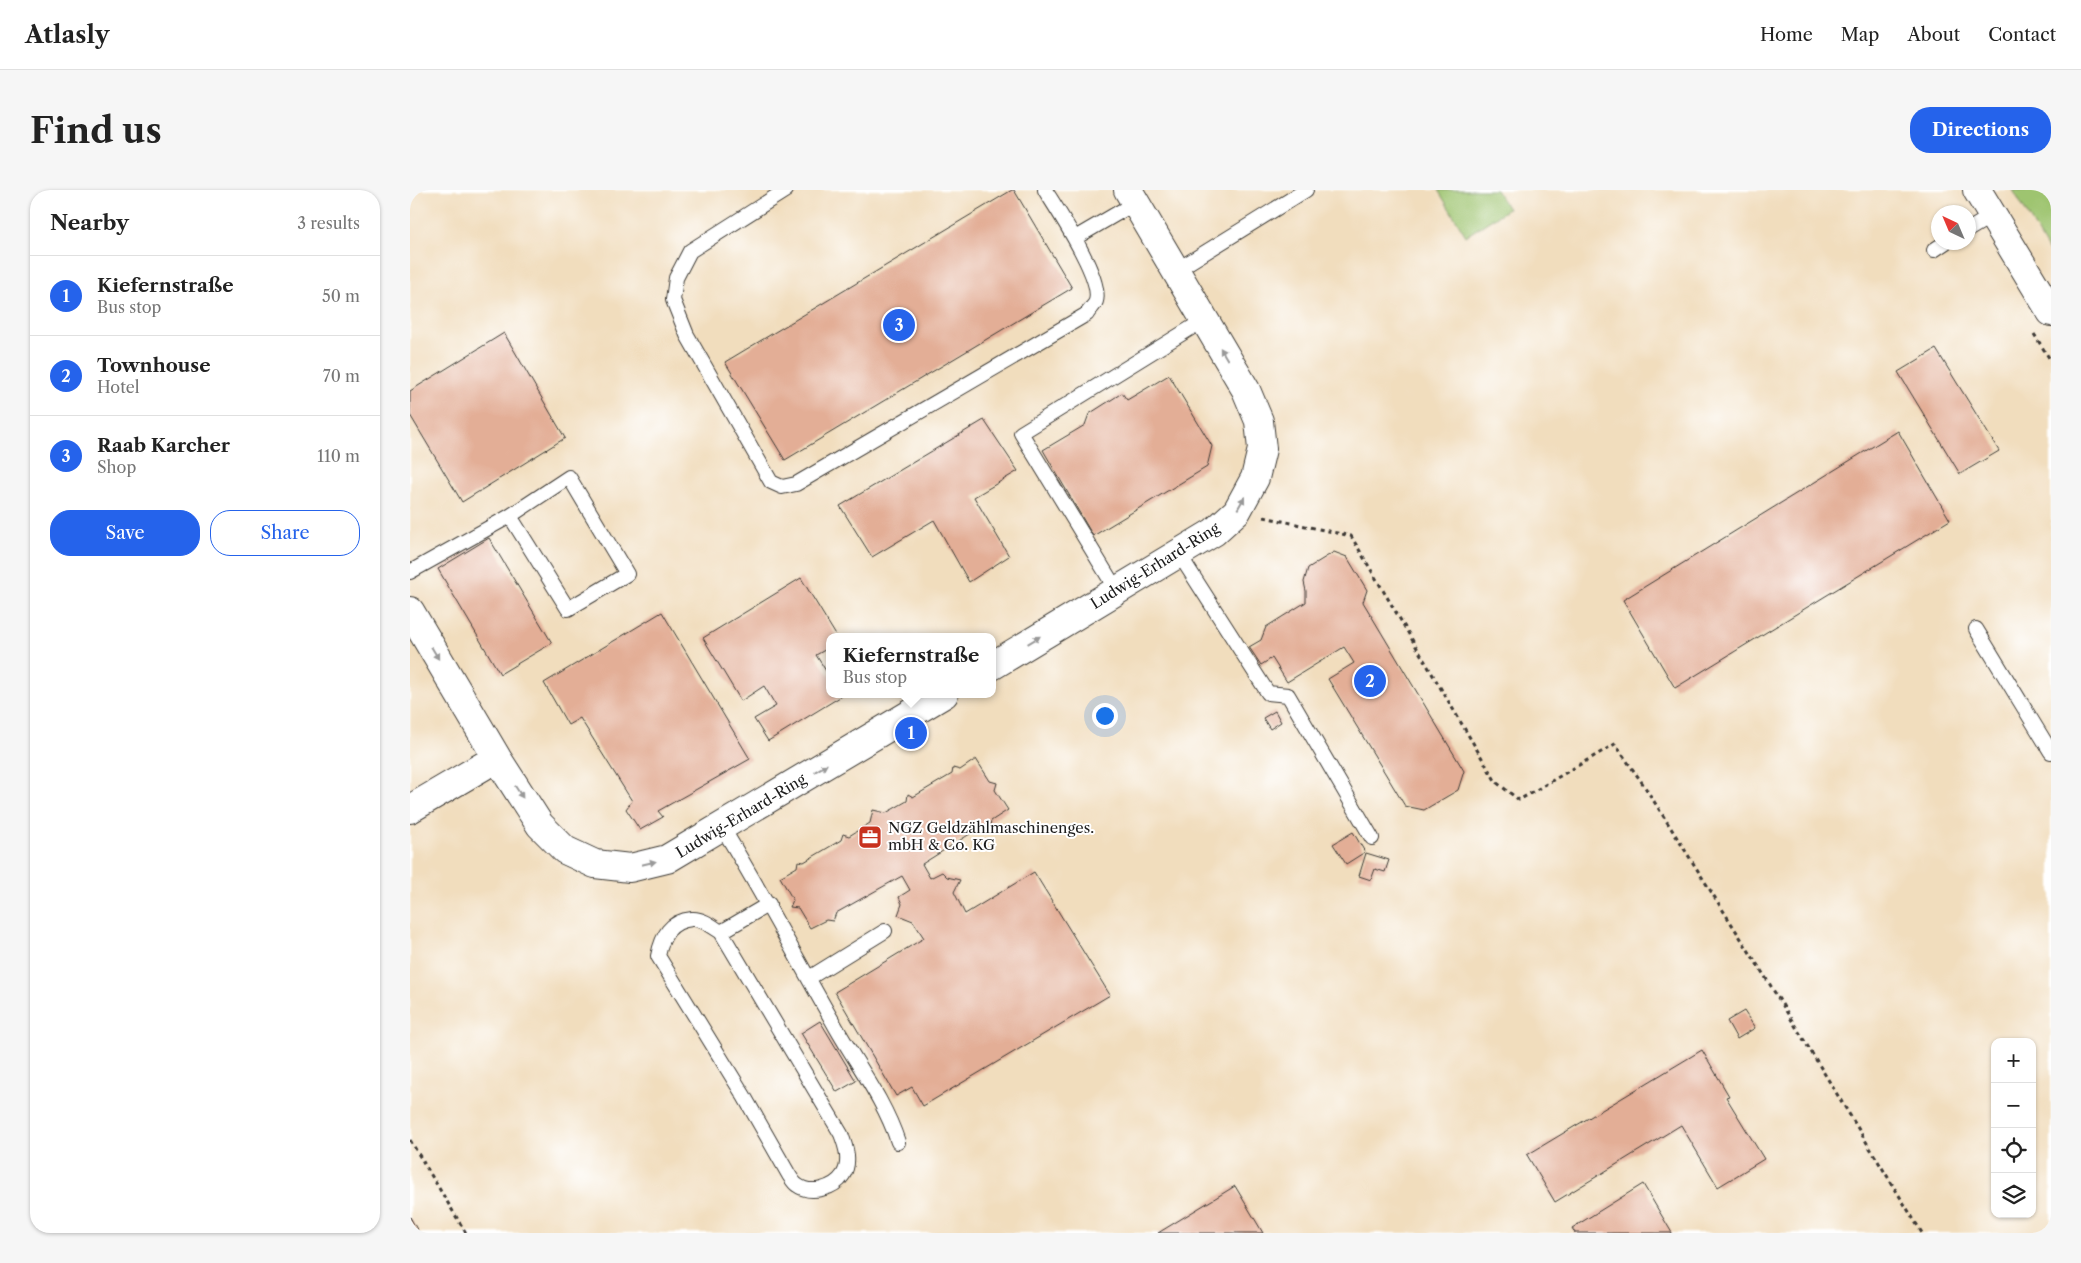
<!DOCTYPE html>
<html lang="en">
<head>
<meta charset="utf-8">
<style>
	:root { --surface:#fff; --page:#f6f6f6; --text:#222; --muted:#767676; --line:#e0e0e0; --accent:#2563eb }
	body { margin:0; font-family:"Libre Caslon Text",serif; background:var(--page); color:var(--text) }
	.controls { position:absolute; right:15px; bottom:15px; display:grid; overflow:hidden; border-radius:10px; box-shadow:0 1px 4px #0004 }
	.controls button { width:45px; height:45px; display:grid; place-items:center; padding:0; border:0; border-bottom:1px solid var(--line); background:var(--surface); color:var(--text); font:25px sans-serif }
	.compass { position:absolute; left:1521px; top:15px; width:45px; height:45px; border-radius:50%; background:var(--surface); box-shadow:0 1px 4px #0004; rotate:316deg }
	.you { position:absolute; left:694px; top:525px; width:18px; height:18px; margin:-12px; border:4px solid #fff; border-radius:50%; background:#1a73e8; box-shadow:0 0 0 8px #1a73e833 }
	.badge { display:grid; place-items:center; width:32px; height:32px; border-radius:50%; background:var(--accent); color:#fff; font-size:16px; font-weight:700 }
	.pin { position:absolute; translate:-50% -50%; border:2px solid #fff; box-shadow:0 1px 5px #0006 }
	.popup { position:absolute; left:416px; top:443px; width:170px; height:65px; box-sizing:border-box; display:grid; place-content:center; border-radius:10px; background:var(--surface); filter:drop-shadow(0 1px 4px #0005); font-size:16px; white-space:nowrap; color:var(--muted) }
	.popup b { font-size:19px; color:var(--text) }
	.popup::after { content:''; position:absolute; left:50%; top:100%; margin-left:-10px; border:10px solid transparent; border-top-color:var(--surface) }
	.list { margin:0; padding:0; list-style:none }
	h2 { display:flex; justify-content:space-between; align-items:center; height:65px; margin:0; padding:0 20px; font-size:21px }
	h2 small { font-size:16px; font-weight:400; color:var(--muted) }
	.list li { display:grid; grid-template-columns:32px 1fr auto; gap:15px; align-items:center; box-sizing:border-box; height:80px; padding:0 20px; border-top:1px solid var(--line) }
	.list b { display:block; font-size:19px; white-space:nowrap }
	.list p { margin:0; font-size:16px; white-space:nowrap; color:var(--muted) }
	.list em { font-size:16px; font-style:normal; color:var(--muted) }
	.actions { display:flex; gap:10px; padding:15px 20px }
	.actions a { flex:1; padding:11px 0; border:1px solid var(--accent); border-radius:20px; text-align:center; font-size:18px; color:var(--accent) }
	.actions .main { background:var(--accent); color:#fff }
	.icon { flex:none; width:28px; height:28px; fill:none; stroke:currentColor; stroke-width:2; stroke-linecap:round; stroke-linejoin:round }
	.map { position:relative; flex:none; width:1641px; height:1043px; overflow:hidden; border-radius:20px }
	header { display:flex; align-items:center; gap:30px; box-sizing:border-box; height:70px; padding:0 25px; background:var(--surface); border-bottom:1px solid var(--line) }
	header strong { font-size:24px }
	nav { display:flex; gap:28px; margin-inline-start:auto; font-size:18px }
	.intro { display:flex; align-items:center; justify-content:space-between; box-sizing:border-box; height:120px; padding:0 30px }
	h1 { margin:0; font-size:35px }
	.button { padding:12px 22px; border-radius:20px; background:var(--accent); color:#fff; font-size:18px; font-weight:700 }
	main { display:flex; gap:30px; padding:0 30px }
	aside { flex:1; background:var(--surface); border-radius:20px; box-shadow:0 1px 4px #0004 }
	.map>svg:first-child { display:block }
</style>
</head>
<body>
<header>
<strong>Atlasly</strong>
<nav><a>Home</a><a>Map</a><a>About</a><a>Contact</a></nav>
</header>
<div class="intro"><h1>Find us</h1><a class="button">Directions</a></div>
<main>
<aside>
<h2>Nearby<small>3 results</small></h2>
<ul class="list">
<li><span class="badge">1</span><div><b>Kiefernstraße</b><p>Bus stop</p></div><em>50 m</em></li>
<li><span class="badge">2</span><div><b>Townhouse</b><p>Hotel</p></div><em>70 m</em></li>
<li><span class="badge">3</span><div><b>Raab Karcher</b><p>Shop</p></div><em>110 m</em></li>
</ul>
<div class="actions"><a class="main">Save</a><a>Share</a></div>
</aside>
<div class="map">
<svg width="1641" height="1043" viewBox="0 0 1641 1043">
	<rect width="100%" height="100%" fill="#fff"/>
	<filter id="ink" filterUnits="userSpaceOnUse"><feTurbulence type="fractalNoise" baseFrequency=".02" numOctaves="2"/><feDisplacementMap in="SourceGraphic" scale="10" xChannelSelector="R" yChannelSelector="G"/><feConvolveMatrix kernelMatrix="1 2 1 2 8 2 1 2 1" color-interpolation-filters="sRGB"/></filter>
	<filter id="wash" filterUnits="userSpaceOnUse"><feTurbulence type="fractalNoise" baseFrequency=".0096" numOctaves="4" result="noise"/><feDisplacementMap in="SourceGraphic" scale="20" xChannelSelector="R" yChannelSelector="G"/><feGaussianBlur stdDeviation="1.12" result="paint"/><feColorMatrix in="noise" values="0 0 0 0 0 0 0 0 0 0 0 0 0 0 0 0 0 1.4 0 .05"/><feComposite in="paint" operator="in"/></filter>
	<g filter="url(#wash)">
		<rect width="100%" height="100%" fill="#f1ddbd"/>
		<path fill="#9ec46f" stroke="#5d7046" d="M1028,0H1086L1098,19L1056,46Z
			M1603,0H1641V65Z"/>
		<g id="blocks">
			<path fill="#e3ae96" d="M602,0H604L662,98L375,270L315,172Z
				M94,143L155,248L52,312L0,225V201Z
				M1526,159L1589,261L1550,284L1488,182Z
				M759,185L802,256L797,277L683,346L633,260L675,235L679,224L712,203L717,210Z
				M574,230L608,281L564,307L599,366L559,392L524,330L462,367L430,316Z
				M1488,241L1540,330L1265,498L1213,410Z
				M79,348L142,453L90,484L28,379Z
				M924,362L937,367L957,400L953,412L1054,581L1048,600L1014,620L995,616L918,489L944,473L934,457L877,492L862,468L851,475L839,457L851,450L856,437L896,412V401L894,392L898,378Z
				M391,388L427,447H420V457L406,465L418,484L420,483V504H435L358,551L344,529L366,516L354,496L331,511L293,448Z
				M252,422L340,569L248,621L253,627L230,640L216,619L222,611L170,528L158,535L134,493Z
				M865,521L871,532L860,539L853,528Z
				M566,569L580,591L587,593L585,600L598,620L581,631L579,639L571,637L512,674L520,688L532,682L537,687L550,690L544,702L555,724L624,682L700,805L513,916L502,897L486,906L425,802L514,748L503,731L488,725L492,714L489,707L500,700L492,686L426,723L423,731L416,730L400,738L388,718L380,717L383,710L370,687L387,677L388,671L394,672L431,650L433,644L439,646L460,633L463,620L476,623L497,611L498,604L503,607L542,584L543,578L550,580Z
				M943,642L955,662L936,674L923,654Z
				M956,663L979,670L975,682L965,679L961,690L949,686Z
				M1334,821L1345,838L1327,849L1317,831Z
				M410,831L446,891L427,902L391,843Z
				M1292,860L1319,906L1316,907L1354,969L1308,997L1271,935L1145,1012L1117,965Z
				M1233,994L1262,1043H1165L1162,1038Z
				M825,996L853,1043H748Z
				M0,1027L9,1043H0Z"/>
		</g>
	</g>
	<g filter="url(#ink)">
		<use href="#blocks" fill-opacity="0" stroke="#3c3934" stroke-width="1"/>
		<g fill="none" stroke-linecap="round" stroke-linejoin="round">
			<g stroke="#3c3934" stroke-width="16">
				<path id="lane" d="M376,0L280,61L266,88L263,110L277,145L361,292L372,297L386,294L677,124C679,120 685,115 686,111C693,88 648,21 635,0
					M1558,40L1583,25
					M665,48L725,13
					M1524,60L1536,52
					M765,81L896,0
					M769,364L858,503L878,505L962,648
					M0,382L100,326L159,287L217,384L158,419L100,326
					M707,401L611,243L794,130
					M1566,439L1641,562
					M312,637C351,701 386,767 423,832C445,872 474,909 488,952
					M311,742L431,944C436,957 441,972 433,985C424,999 400,1005 387,995C384,993 381,988 379,985L334,906L248,766C252,746 260,731 282,729C292,728 303,737 311,742L359,714
					M399,788L475,741"/>
			</g>
			<g stroke="#3c3934" stroke-width="30">
				<path id="street" d="M1567,0L1641,122
					M0,421L87,568L130,635L155,660L185,674L220,678L257,669L534,504
					M582,476L804,342L827,321L845,288L852,259L849,231L836,200L718,0
					M0,619L87,568"/>
			</g>
			<path stroke="#3c3934" stroke-width="3" stroke-dasharray="4 4" stroke-linecap="butt" d="M1624,144L1641,171
				M854,327L941,346L1086,592L1109,610L1205,554L1233,594L1359,793L1512,1043
				M0,950L56,1043"/>
			<use href="#lane" stroke="#fff" stroke-width="14"/>
			<use href="#street" stroke="#fff" stroke-width="28"/>
		</g>
		<defs><path id="oneway-solid" d="M-6-.8H1V-3.2L6.5 0L1 3.2V.8H-6Z" transform="scale(1.25)"/></defs>
		<g fill="#999">
			<use href="#oneway-solid" transform="translate(814 164) rotate(-121)"/>
			<use href="#oneway-solid" transform="translate(831 313) rotate(-61)"/>
			<use href="#oneway-solid" transform="translate(624 450) rotate(-31)"/>
			<use href="#oneway-solid" transform="translate(25 463) rotate(59)"/>
			<use href="#oneway-solid" transform="translate(411 578) rotate(-31)"/>
			<use href="#oneway-solid" transform="translate(109 602) rotate(57)"/>
			<use href="#oneway-solid" transform="translate(239 673) rotate(-13)"/>
		</g>
	</g>
	<defs>
		<g id="office-square" transform="scale(1.25)"><rect x="-9" y="-9" width="18" height="18" rx="4" fill="#c8321e" stroke="#fff"/><path d="M-6-3h4V-5.5h4V-3h4V5H-6ZM-1-4.5V-3h2v-1.5ZM-6 0V1H6V0Z" fill="#fff"/></g>
	</defs>
	<g fill-rule="evenodd">
		<use href="#office-square" x="460" y="647"/>
	</g>
	<g text-anchor="middle" stroke-width="4" stroke-linejoin="round" paint-order="stroke">
		<g font-size="15" fill="#1c1c1c" stroke="#fff">
			<text transform="translate(745 376) rotate(-32)" y="5">Ludwig-Erhard-Ring</text>
			<text transform="translate(331 626) rotate(-31)" y="5">Ludwig-Erhard-Ring</text>
		</g>
		<g font-size="15" fill="#1c1c1c" stroke="#fff" text-anchor="start">
			<text x="478" y="643">NGZ Geldzählmaschinenges.<tspan x="478" dy="17">mbH &amp; Co. KG</tspan></text>
		</g>
	</g>
</svg>
<div class="controls">
<button>+</button>
<button>−</button>
<button><svg class="icon" aria-label="locate" viewBox="0 0 24 24"><circle cx="12" cy="12" r="6"/><path d="M12 2v4M12 18v4M2 12h4M18 12h4"/></svg></button>
<button><svg class="icon" aria-label="layers" viewBox="0 0 24 24"><path d="M12 4l9 5-9 5-9-5zM3 14l9 5 9-5"/></svg></button>
</div>
<svg class="compass" viewBox="-18 -18 36 36"><path d="M0-13l5 13h-10z" fill="#e53935"/><path d="M0 13l5-13h-10z" fill="#767676"/></svg>
<div class="you"></div>
<div class="pin badge" style="left:501px;top:543px">1</div>
<div class="popup"><b>Kiefernstraße</b>Bus stop</div>
<div class="pin badge" style="left:960px;top:491px">2</div>
<div class="pin badge" style="left:489px;top:135px">3</div>
</div>
</main>
</body>
</html>
